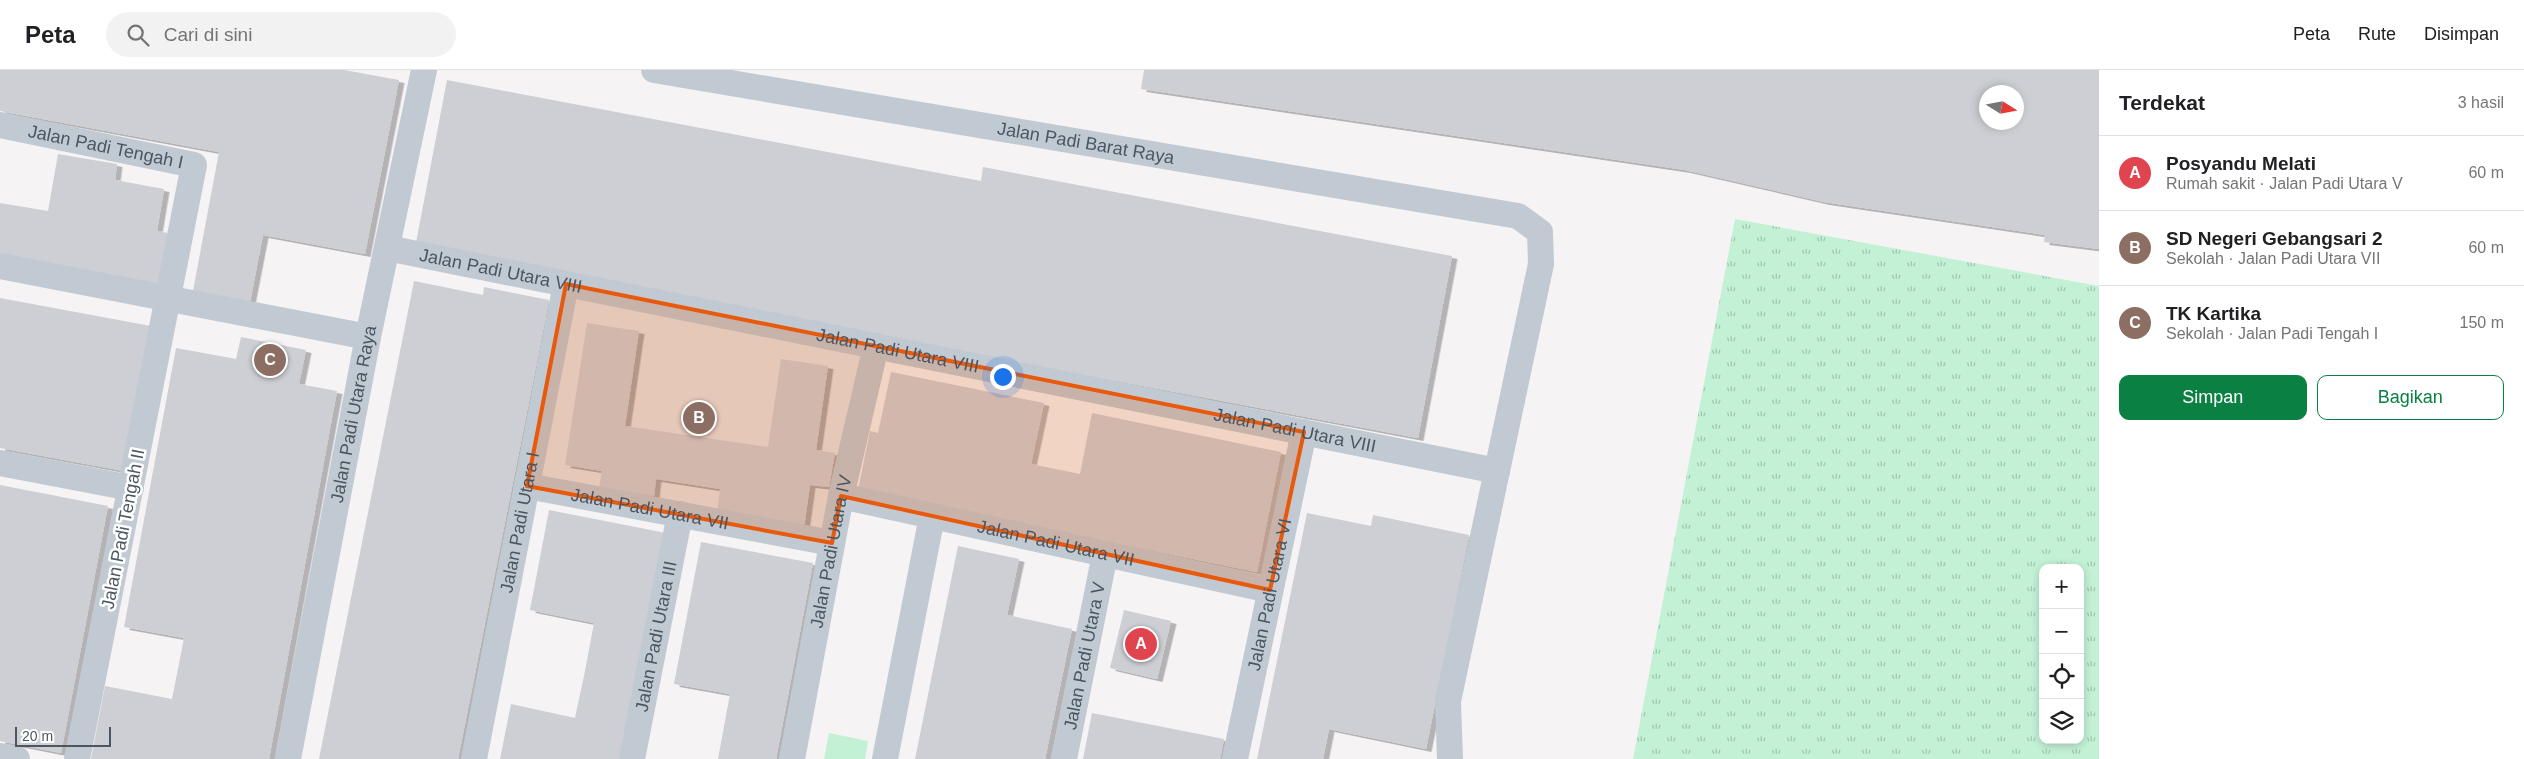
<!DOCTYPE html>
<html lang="id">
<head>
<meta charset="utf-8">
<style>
	:root { --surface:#fff; --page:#f2f2f2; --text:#202124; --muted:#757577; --line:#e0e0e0; --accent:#0b8043 }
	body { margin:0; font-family:Helvetica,sans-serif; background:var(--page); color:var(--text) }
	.controls { position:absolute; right:15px; bottom:15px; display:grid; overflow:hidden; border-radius:10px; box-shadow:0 2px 8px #0003 }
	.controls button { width:45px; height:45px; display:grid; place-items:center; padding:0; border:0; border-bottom:1px solid var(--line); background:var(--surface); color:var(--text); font:25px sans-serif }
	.compass { position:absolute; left:1979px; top:15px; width:45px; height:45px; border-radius:50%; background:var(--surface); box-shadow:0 2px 8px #0003; rotate:101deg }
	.scale { position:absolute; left:15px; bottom:12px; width:96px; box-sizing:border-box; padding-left:5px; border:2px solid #4a5661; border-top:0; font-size:14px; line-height:18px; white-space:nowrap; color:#4a5661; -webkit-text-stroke:4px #fff; paint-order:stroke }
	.you { position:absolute; left:1002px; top:306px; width:18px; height:18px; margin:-12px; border:4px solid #fff; border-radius:50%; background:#1a73e8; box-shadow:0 0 0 8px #1a73e833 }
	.badge { display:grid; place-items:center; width:32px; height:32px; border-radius:50%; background:var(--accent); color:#fff; font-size:16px; font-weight:700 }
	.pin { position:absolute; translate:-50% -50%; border:2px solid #fff; box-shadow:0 1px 5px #0006 }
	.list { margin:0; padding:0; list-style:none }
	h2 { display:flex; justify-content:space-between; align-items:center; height:65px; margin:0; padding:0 20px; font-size:21px }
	h2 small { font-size:16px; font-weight:400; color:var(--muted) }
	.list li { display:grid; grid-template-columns:32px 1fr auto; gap:15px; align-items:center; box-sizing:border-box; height:75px; padding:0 20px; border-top:1px solid var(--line) }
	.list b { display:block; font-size:19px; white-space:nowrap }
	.list p { margin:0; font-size:16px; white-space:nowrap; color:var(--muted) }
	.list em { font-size:16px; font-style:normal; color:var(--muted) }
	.actions { display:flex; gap:10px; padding:15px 20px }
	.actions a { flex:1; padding:11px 0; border:1px solid var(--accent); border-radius:10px; text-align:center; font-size:18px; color:var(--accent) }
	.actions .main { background:var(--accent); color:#fff }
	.icon { flex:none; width:28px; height:28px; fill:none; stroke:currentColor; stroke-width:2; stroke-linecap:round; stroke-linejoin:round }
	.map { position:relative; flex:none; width:2099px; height:689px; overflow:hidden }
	header { display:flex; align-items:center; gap:30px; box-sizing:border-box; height:70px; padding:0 25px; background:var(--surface); border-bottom:1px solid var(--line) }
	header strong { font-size:24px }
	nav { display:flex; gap:28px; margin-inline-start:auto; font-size:18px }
	.search { width:350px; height:45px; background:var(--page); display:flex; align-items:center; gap:12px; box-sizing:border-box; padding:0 18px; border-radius:28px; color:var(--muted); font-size:19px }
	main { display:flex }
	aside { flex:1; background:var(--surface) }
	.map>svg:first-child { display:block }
</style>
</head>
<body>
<header>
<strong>Peta</strong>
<div class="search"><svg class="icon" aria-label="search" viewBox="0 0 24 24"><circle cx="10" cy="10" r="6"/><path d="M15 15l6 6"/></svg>Cari di sini</div>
<nav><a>Peta</a><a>Rute</a><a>Disimpan</a></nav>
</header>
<main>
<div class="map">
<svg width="2099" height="689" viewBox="0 0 2099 689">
	<defs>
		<pattern id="grass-tufts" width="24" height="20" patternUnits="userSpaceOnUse" patternTransform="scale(1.25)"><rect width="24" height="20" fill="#c3f1d5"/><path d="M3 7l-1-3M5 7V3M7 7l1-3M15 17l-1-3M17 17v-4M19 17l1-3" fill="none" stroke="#a0c6b0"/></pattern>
		<filter id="shadow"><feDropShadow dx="5.5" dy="3" stdDeviation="0" flood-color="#0004"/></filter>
	</defs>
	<rect width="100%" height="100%" fill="#f5f3f3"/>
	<path fill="#e6e4e5" d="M569,223L866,281L828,467L532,415Z"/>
	<path fill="url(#grass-tufts)" fill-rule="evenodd" d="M1735,149L2099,216V689H1633ZM2043,498H2080V670H2043Z"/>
	<path fill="#c3f1d5" d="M829,663L868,671L865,689H824Z"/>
	<path fill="#cdcfd5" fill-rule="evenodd" filter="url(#shadow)" d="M0,0H344L399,10L365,184L263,165L250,232L193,221L219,82L0,41Z
		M1144,0H2099V179L2044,172L2045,165L1824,132L1685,100L1141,19ZM1986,22H2016V52H1986Z
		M447,10L981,111L983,97L1452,186L1418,368L415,178Z
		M58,84L117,94L115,110L164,119L157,161L168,163L159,214L0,186V133L48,141Z
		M414,211L483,225L484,217L549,230L537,291L458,689H319Z
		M0,228L151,256L124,401L0,378Z
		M587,253L639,261L625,356L768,377L781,289L828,296L816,380L835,383L829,417L810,415L804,458L717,444L720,419L656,409L654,426L599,417L602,401L565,395Z
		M241,267L306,280L299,314L337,321L269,689H91L105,616L172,629L184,568L124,557L176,278L236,289Z
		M891,302L1044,333L1031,394L1080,404L1092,343L1281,382L1257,502L858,420L870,361L878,363Z
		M0,415L108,436L61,683L0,671Z
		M549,440L666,463L621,689H500L511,634L575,648L585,601L594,553L530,540Z
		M1307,443L1371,456L1373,445L1469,465L1426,679L1329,659L1323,689H1257Z
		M701,472L813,493L776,689H718L730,624L674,614Z
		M958,476L1019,489L1007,545L1072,559L1045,689H915Z
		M1124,540L1171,551L1157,609L1110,598Z
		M1092,643L1224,669L1220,689H1083Z"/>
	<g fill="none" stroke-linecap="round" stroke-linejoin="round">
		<g stroke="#c1cad2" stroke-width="26">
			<path id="s1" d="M654,0L1518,146L1540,162L1541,194L1448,631L1450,689"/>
			<path id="s2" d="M0,55L194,95L77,689"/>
			<path id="s3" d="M387,178L1497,401"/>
			<path d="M0,196L368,267"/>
			<path d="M0,393L131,418"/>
			<path id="s4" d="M527,416L832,473"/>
			<path id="s5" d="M841,426L1270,520"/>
			<path d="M0,686L17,689"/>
			<path id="s6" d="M288,689L368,267L424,0"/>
			<path id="s7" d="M474,689L566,214"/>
			<path id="s8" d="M632,689L680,444"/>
			<path id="s9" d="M792,689L841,426L876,276"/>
			<path d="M885,689L932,446"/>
			<path id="s10" d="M1064,689L1105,484"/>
			<path id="s11" d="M1235,689L1304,362"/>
		</g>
	</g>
	<path fill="#e8590c" fill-opacity="0.2" stroke="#e8590c" stroke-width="4" stroke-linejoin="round" d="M566,214L1304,362L1270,520L841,426L832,473L527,416Z"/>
	<g text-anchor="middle" stroke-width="5" stroke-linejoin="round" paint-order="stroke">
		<g font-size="18" fill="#4a5661" stroke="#fff">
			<text dy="6" stroke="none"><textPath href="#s1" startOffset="438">Jalan Padi Barat Raya</textPath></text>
			<text dy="6" stroke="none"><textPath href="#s2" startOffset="108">Jalan Padi Tengah I</textPath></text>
			<text dy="6" stroke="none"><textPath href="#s3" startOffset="116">Jalan Padi Utara VIII</textPath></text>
			<text dy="6" stroke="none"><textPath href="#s3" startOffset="521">Jalan Padi Utara VIII</textPath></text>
			<text dy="6" stroke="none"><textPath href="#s6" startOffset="351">Jalan Padi Utara Raya</textPath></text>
			<text dy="6" stroke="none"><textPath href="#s3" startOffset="926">Jalan Padi Utara VIII</textPath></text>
			<text dy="6" stroke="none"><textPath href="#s4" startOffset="125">Jalan Padi Utara VII</textPath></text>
			<text dy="6" stroke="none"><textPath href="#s7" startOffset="241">Jalan Padi Utara I</textPath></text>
			<text transform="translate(123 459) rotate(-79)" y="6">Jalan Padi Tengah II</text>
			<text dy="6" stroke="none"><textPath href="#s5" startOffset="220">Jalan Padi Utara VII</textPath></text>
			<text dy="6" stroke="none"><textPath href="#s9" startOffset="211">Jalan Padi Utara IV</textPath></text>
			<text dy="6" stroke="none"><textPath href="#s11" startOffset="168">Jalan Padi Utara VI</textPath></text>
			<text dy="6" stroke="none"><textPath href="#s8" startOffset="125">Jalan Padi Utara III</textPath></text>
			<text dy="6" stroke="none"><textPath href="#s10" startOffset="105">Jalan Padi Utara V</textPath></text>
		</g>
	</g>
</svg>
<div class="controls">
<button>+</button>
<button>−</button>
<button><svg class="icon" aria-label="locate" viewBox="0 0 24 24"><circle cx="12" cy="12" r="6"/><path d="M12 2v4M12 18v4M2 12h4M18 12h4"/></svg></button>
<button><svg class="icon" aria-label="layers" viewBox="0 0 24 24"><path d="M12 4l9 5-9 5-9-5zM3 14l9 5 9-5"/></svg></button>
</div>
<svg class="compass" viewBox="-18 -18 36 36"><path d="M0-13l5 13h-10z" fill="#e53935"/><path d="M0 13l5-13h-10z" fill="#757577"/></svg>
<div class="scale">20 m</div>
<div class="you"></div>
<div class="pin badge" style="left:1141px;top:574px;background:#e0444e">A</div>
<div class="pin badge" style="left:699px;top:348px;background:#8d6e63">B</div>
<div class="pin badge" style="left:270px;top:290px;background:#8d6e63">C</div>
</div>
<aside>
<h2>Terdekat<small>3 hasil</small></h2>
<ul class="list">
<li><span class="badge" style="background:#e0444e">A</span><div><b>Posyandu Melati</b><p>Rumah sakit · Jalan Padi Utara V</p></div><em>60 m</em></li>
<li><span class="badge" style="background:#8d6e63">B</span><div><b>SD Negeri Gebangsari 2</b><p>Sekolah · Jalan Padi Utara VII</p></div><em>60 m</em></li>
<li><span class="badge" style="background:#8d6e63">C</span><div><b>TK Kartika</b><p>Sekolah · Jalan Padi Tengah I</p></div><em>150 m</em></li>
</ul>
<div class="actions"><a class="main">Simpan</a><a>Bagikan</a></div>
</aside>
</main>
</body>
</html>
